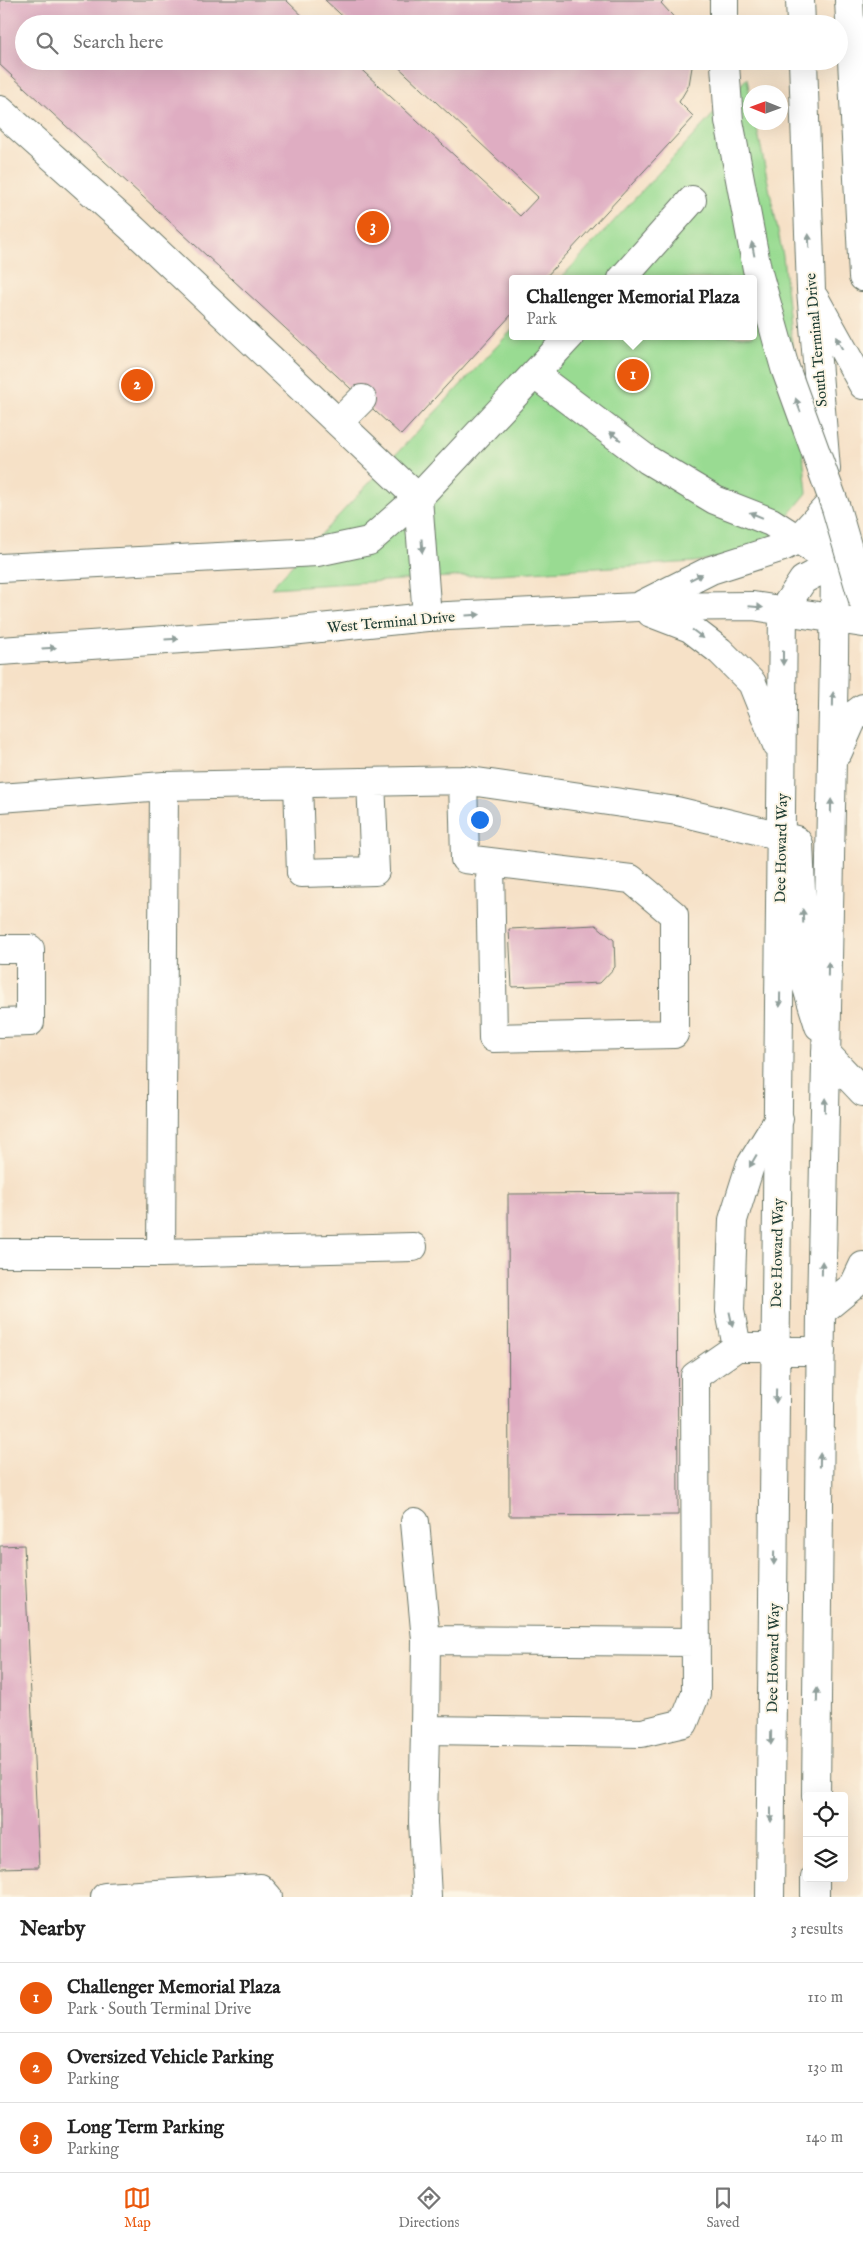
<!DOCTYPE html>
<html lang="en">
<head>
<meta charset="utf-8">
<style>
	:root { --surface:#fff; --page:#f6f6f6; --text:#222; --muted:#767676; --line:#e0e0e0; --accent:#ea580c }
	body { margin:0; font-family:"IM FELL English",serif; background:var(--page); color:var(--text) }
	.controls { position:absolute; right:15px; bottom:15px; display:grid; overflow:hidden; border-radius:5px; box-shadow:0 5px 20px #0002 }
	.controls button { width:45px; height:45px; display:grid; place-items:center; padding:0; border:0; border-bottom:1px solid var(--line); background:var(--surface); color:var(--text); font:25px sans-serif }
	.compass { position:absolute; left:743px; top:85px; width:45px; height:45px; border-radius:50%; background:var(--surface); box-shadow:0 5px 20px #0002; rotate:271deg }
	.you { position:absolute; left:479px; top:819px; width:18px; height:18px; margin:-12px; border:4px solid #fff; border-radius:50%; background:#1a73e8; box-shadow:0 0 0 8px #1a73e833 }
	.badge { display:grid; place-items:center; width:32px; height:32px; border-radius:50%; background:var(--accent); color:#fff; font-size:16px; font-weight:700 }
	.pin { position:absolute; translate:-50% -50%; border:2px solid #fff; box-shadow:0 1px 5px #0006 }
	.popup { position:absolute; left:509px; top:275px; width:248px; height:65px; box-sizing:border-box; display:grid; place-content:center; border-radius:5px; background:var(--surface); filter:drop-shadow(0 1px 4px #0005); font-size:16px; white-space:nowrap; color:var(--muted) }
	.popup b { font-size:19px; color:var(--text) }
	.popup::after { content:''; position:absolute; left:50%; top:100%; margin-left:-10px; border:10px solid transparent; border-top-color:var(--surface) }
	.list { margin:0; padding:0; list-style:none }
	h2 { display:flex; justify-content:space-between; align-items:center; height:65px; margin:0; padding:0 20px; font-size:21px }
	h2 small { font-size:16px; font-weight:400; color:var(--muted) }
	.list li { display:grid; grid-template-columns:32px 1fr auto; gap:15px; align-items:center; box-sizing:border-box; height:70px; padding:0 20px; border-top:1px solid var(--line) }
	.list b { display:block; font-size:19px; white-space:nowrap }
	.list p { margin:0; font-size:16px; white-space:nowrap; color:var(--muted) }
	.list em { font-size:16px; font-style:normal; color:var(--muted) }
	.icon { flex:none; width:28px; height:28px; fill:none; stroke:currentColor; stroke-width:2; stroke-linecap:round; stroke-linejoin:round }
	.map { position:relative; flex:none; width:863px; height:1897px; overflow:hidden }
	.search { position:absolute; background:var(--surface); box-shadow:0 5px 20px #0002; left:15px; right:15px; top:15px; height:55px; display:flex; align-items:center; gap:12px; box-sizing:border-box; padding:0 18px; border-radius:28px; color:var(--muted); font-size:19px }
	.sheet { height:275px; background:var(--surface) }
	nav { display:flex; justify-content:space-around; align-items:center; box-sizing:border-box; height:70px; border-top:1px solid var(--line); background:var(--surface); font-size:14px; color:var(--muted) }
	nav a { display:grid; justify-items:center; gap:2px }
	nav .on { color:var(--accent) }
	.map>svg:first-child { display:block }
</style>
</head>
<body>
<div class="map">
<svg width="863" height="1897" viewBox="0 0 863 1897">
	<rect width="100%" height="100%" fill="#fcf5e5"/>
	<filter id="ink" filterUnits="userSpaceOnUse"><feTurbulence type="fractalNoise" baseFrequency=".02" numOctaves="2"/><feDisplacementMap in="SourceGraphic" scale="10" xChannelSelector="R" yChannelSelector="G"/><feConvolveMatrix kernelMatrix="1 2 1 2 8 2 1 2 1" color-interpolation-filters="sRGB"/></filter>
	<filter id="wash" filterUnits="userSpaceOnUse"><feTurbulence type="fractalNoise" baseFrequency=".0096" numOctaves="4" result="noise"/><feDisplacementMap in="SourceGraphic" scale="20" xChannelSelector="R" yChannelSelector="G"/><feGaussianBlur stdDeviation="1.12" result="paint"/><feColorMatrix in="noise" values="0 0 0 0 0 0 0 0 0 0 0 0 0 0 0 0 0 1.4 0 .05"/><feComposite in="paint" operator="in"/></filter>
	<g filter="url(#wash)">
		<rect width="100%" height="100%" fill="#f6e1c7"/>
		<path fill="#99db92" stroke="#5c8c63" d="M747,78L750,96V122L756,123L783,256L807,493L760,550L694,562L271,588L513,329V336H753V279H560Z"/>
		<g id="blocks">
			<path fill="#dfadc2" d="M0,0H286L311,24H24V61H352L520,216L538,197L392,61H693L689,85L679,102L694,117L544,279H513V313L401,435L0,65Z
				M325,0H664L661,3L680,24H351Z
				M596,925L614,940L615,967L600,983L512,987L509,929Z
				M677,1193L678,1515L509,1516L508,1194Z
				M24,1545L39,1867L0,1868V1546Z"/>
		</g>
	</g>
	<g filter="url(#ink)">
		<use href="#blocks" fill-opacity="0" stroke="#6a7667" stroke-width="1"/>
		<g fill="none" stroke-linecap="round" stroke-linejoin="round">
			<g stroke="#6a7667" stroke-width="30">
				<path id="minor" d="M0,110L131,227L418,498L427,617
					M622,279L692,200
					M535,375L648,460L715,500L771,522L835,563
					M339,422L362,399
					M0,568L317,552L369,541L418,498L570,336
					M463,780L465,859L631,879L674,915V1034L493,1038L490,862
					M298,783L301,873L375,871L371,782
					M0,798L164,786L463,780L677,811L781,836
					M0,949H30V1022L0,1023
					M826,1053L863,1092
					M0,1253H161L413,1247
					M161,1253L164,786
					M821,1312L854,1285L863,1266
					M737,1347L730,1311L733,1220L750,1166L779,1119
					M776,1351H821
					M415,1522L426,1640
					M425,1730L426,1640L695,1642
					M105,1897L260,1888L268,1897
					M427,1897L423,1822L425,1730L642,1733L684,1723L696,1693L695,1376L737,1347H777"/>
			</g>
			<g stroke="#6a7667" stroke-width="30">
				<path id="major" d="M800,0L801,24
					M803,61L811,290L826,469
					M815,299L863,385
					M643,604L711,570L783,547L798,539L829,505
					M783,610L803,580L835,563L849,566
					M651,613L690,628L720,651L752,683L777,745
					M0,651L271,633L427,617L638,607L753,606L863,623
					M838,752L855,714L863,708
					M781,836L796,840L799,844L805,981L819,1026
					M816,1796L821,1312L834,657L835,563L830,509
					M770,1897L783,610
					M815,1897V1878"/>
			</g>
			<g stroke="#6a7667" stroke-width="30">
				<path id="highway" d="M724,0V24
					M849,0L863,277"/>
			</g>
			<use href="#minor" stroke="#fff" stroke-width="28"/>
			<use href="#major" stroke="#fff" stroke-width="28"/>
			<use href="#highway" stroke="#fff" stroke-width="28"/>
			<g stroke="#6a7667" stroke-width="30" stroke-linecap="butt">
				<path id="highway-bridge" d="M725,65L729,121L757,269L785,368L836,508L863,600"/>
			</g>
			<use href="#highway-bridge" stroke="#fff" stroke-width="28"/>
		</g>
		<defs><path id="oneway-solid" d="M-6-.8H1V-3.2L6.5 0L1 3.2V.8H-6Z" transform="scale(1.25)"/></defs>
		<g fill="#8f9e9a">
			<use href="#oneway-solid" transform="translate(809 241) rotate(-92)"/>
			<use href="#oneway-solid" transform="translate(753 249) rotate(-101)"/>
			<use href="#oneway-solid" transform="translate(839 343) rotate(-118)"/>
			<use href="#oneway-solid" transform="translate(798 405) rotate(-110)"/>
			<use href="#oneway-solid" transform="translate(615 436) rotate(-143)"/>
			<use href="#oneway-solid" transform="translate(756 515) rotate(-158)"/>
			<use href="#oneway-solid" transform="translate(422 546) rotate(86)"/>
			<use href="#oneway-solid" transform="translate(696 577) rotate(-27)"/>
			<use href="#oneway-solid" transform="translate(756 607) rotate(5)"/>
			<use href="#oneway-solid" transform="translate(473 615) rotate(-3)"/>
			<use href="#oneway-solid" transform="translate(698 634) rotate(37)"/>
			<use href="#oneway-solid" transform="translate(172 639) rotate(-4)"/>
			<use href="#oneway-solid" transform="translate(49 648) rotate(-4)"/>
			<use href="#oneway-solid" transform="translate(783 658) rotate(90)"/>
			<use href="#oneway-solid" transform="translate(833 699) rotate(-89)"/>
			<use href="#oneway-solid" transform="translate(831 806) rotate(-89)"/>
			<use href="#oneway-solid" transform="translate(803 916) rotate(-92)"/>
			<use href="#oneway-solid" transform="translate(828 969) rotate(-89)"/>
			<use href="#oneway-solid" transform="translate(780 1000) rotate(91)"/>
			<use href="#oneway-solid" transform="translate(825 1105) rotate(-89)"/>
			<use href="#oneway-solid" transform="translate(753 1161) rotate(120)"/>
			<use href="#oneway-solid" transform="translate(822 1268) rotate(-89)"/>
			<use href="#oneway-solid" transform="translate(731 1319) rotate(78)"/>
			<use href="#oneway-solid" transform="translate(776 1396) rotate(91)"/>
			<use href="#oneway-solid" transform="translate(820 1460) rotate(-89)"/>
			<use href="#oneway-solid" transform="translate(774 1558) rotate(91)"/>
			<use href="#oneway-solid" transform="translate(817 1695) rotate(-89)"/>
			<use href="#oneway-solid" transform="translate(771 1738) rotate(91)"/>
			<use href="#oneway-solid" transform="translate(771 1815) rotate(90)"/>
		</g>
	</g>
	<g text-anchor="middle" stroke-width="4" stroke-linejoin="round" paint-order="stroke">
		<g font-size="15" fill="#1f3d34" stroke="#fcf5e5">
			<text transform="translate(816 340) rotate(-95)" y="5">South Terminal Drive</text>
			<text transform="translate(391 622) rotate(-5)" y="5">West Terminal Drive</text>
			<text transform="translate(781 848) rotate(-89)" y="5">Dee Howard Way</text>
			<text transform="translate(777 1253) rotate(-89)" y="5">Dee Howard Way</text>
			<text transform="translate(773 1658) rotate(-89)" y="5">Dee Howard Way</text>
		</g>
	</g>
</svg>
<div class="controls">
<button><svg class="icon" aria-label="locate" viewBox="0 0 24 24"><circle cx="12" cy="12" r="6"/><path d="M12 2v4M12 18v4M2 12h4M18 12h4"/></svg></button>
<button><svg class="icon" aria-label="layers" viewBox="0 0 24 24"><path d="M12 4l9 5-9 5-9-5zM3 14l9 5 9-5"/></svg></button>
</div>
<svg class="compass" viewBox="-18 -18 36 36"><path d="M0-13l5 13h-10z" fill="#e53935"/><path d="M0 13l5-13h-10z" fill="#767676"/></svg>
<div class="you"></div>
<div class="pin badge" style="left:633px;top:375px">1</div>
<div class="popup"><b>Challenger Memorial Plaza</b>Park</div>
<div class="pin badge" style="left:137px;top:385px">2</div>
<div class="pin badge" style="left:373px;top:227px">3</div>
<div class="search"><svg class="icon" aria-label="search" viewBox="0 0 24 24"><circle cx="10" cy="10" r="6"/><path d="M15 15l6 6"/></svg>Search here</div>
</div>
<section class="sheet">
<h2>Nearby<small>3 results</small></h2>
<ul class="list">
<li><span class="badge">1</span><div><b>Challenger Memorial Plaza</b><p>Park · South Terminal Drive</p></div><em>110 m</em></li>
<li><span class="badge">2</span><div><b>Oversized Vehicle Parking</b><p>Parking</p></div><em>130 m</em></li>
<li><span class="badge">3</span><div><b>Long Term Parking</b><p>Parking</p></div><em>140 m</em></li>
</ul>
</section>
<nav>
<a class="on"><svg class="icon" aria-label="map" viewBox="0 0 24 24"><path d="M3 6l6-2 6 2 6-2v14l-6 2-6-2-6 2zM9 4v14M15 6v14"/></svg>Map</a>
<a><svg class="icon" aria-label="directions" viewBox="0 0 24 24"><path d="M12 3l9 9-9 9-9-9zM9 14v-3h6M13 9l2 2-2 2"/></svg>Directions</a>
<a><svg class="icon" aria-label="saved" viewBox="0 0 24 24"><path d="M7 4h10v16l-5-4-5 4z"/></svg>Saved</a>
</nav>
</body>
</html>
